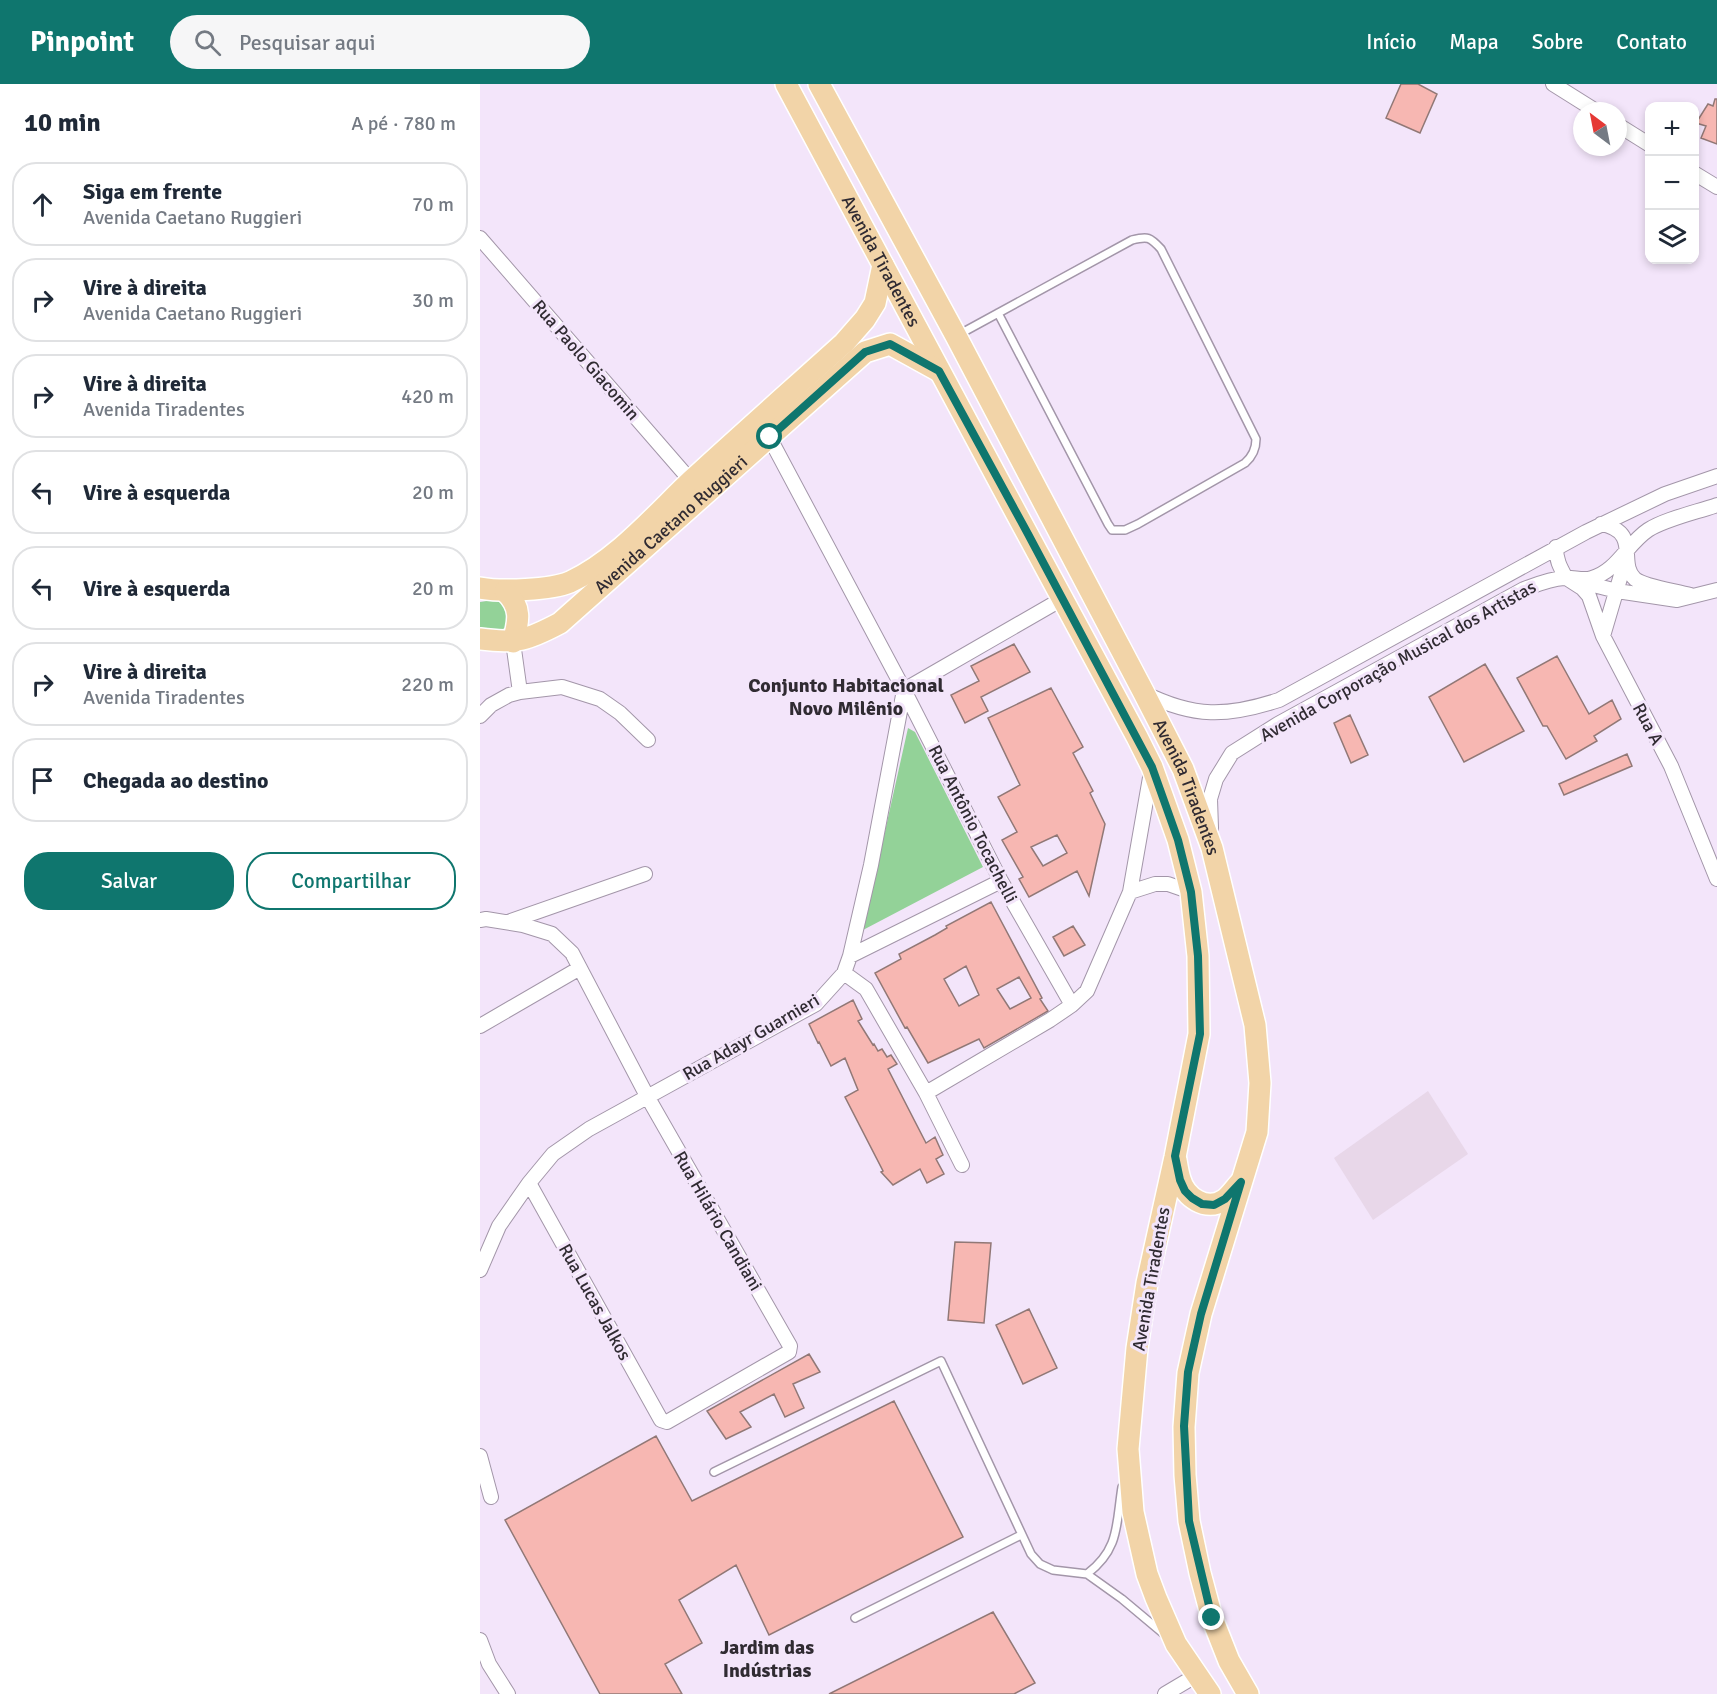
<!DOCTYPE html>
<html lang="pt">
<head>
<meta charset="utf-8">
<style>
	:root { --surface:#fff; --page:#f6f6f7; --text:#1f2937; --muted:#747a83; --line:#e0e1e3; --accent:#0f766e }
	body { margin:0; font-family:Signika,sans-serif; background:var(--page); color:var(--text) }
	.controls { position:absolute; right:18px; top:18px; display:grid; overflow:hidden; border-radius:12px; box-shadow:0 3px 9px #0003 }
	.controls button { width:54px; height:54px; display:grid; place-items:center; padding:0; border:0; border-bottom:2px solid var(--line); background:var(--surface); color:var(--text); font:30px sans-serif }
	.compass { position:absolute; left:1093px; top:18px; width:54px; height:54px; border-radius:50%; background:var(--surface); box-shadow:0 3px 9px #0003; rotate:328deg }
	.stop { position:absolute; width:18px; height:18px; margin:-14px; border:4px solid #0f766e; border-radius:50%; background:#fff }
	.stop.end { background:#0f766e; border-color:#fff; box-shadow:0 2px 6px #0008 }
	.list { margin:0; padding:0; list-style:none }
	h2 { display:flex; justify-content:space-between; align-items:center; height:78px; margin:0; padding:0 24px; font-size:26px }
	h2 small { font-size:20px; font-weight:400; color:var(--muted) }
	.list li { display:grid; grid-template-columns:39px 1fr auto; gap:18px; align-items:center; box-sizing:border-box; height:84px; margin:0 12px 12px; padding:0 12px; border:2px solid var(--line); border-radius:24px }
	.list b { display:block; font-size:22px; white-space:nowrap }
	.list p { margin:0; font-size:20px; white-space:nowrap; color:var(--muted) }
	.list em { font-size:20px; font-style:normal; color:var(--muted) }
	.actions { display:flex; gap:12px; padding:18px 24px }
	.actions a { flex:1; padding:14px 0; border:2px solid var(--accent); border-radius:24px; text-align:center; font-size:21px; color:var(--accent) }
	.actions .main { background:var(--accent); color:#fff }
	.icon { flex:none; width:33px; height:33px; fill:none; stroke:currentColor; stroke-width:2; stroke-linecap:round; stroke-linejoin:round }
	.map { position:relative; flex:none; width:1237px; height:1610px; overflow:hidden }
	header { display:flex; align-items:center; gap:36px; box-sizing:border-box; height:84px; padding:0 30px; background:var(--accent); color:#fff }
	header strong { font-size:28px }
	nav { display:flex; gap:33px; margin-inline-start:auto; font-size:21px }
	.search { width:420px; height:54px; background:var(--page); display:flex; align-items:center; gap:15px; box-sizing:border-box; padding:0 21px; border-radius:33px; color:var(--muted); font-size:22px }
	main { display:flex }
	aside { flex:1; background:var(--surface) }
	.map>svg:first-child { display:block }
</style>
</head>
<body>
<header>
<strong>Pinpoint</strong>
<div class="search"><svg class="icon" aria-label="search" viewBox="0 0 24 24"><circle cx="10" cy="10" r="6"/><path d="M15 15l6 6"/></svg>Pesquisar aqui</div>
<nav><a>Início</a><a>Mapa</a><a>Sobre</a><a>Contato</a></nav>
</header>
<main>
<aside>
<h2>10 min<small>A pé · 780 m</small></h2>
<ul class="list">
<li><svg class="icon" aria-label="ahead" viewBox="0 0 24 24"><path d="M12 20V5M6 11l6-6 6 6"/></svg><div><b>Siga em frente</b><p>Avenida Caetano Ruggieri</p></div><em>70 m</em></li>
<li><svg class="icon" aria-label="right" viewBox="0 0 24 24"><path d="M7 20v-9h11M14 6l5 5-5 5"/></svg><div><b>Vire à direita</b><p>Avenida Caetano Ruggieri</p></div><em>30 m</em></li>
<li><svg class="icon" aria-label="right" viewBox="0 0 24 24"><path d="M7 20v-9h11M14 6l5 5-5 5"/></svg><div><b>Vire à direita</b><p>Avenida Tiradentes</p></div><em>420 m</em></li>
<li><svg class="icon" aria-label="left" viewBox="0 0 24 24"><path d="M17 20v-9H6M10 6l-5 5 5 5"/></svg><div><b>Vire à esquerda</b></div><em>20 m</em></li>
<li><svg class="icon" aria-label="left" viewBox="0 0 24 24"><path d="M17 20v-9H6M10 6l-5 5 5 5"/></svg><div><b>Vire à esquerda</b></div><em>20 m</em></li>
<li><svg class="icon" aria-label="right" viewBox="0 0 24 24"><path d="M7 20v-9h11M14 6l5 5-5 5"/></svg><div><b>Vire à direita</b><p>Avenida Tiradentes</p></div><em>220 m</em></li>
<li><svg class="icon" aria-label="arrive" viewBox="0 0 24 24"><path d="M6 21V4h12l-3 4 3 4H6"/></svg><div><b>Chegada ao destino</b></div></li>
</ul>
<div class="actions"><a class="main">Salvar</a><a>Compartilhar</a></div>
</aside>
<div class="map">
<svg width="1237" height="1610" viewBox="0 0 1237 1610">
	<rect width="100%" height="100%" fill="#f3e5fa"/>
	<path fill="#e8d7e9" d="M948,1007L988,1070L893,1136L854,1074Z"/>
	<path fill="#93d298" d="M20,515L25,517L29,541C21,549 10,546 0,545V518Z
		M428,644L435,648L503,783L383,846Z"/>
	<path fill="#f7b7b2" stroke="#917876" stroke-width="1.5" fill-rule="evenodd" d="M921,0H938L957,10L940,49L906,34Z
		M1235,15H1237V60L1221,54L1226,42L1216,39L1228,20L1233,22Z
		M534,560L550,588L501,613L508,627L485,639L471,611L499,597L491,582Z
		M1077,572L1109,630L1132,616L1141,635L1114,652L1117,657L1086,675L1067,642H1063L1037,594Z
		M1005,580L1044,647L984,678L949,613Z
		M571,604L603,663L593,669L613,707L610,709L625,740L609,812L597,787L549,813L539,795L543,793L522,756L537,748L518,713L540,701L508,634ZM577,751L587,769L563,782L551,763Z
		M870,631L888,671L871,679L854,639Z
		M1147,670L1152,682L1084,711L1079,700Z
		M511,818L562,914L560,915L568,927L504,964L499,955L448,979L427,943L425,944L395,889L421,875L419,870L455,851L467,844L466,842ZM486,882L499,911L479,922L464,895ZM539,893L551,914L530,925L517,905Z
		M593,842L605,861L584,872L573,853Z
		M373,916L382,935L378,937L393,961L394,960L398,967L402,965L407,973L411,971L417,980L408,985L446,1059L455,1053L463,1071L456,1075L464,1090L447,1099L440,1085L413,1101L401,1088L403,1087L365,1013L378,1006L365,974L351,982L339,958L338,959L329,940Z
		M475,1158L511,1159L504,1239L468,1236Z
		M549,1225L577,1284L543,1300L516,1241Z
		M329,1270L340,1288L313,1300L324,1324L305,1333L294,1310L260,1328L271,1343L246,1355L227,1327Z
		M414,1317L483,1453L289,1551L256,1481L199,1516L222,1559L185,1580L202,1610H120L25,1436L176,1352L212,1417Z
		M513,1528L555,1599L534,1610H349Z"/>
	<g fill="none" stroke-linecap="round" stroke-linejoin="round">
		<g stroke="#a396a9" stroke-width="10">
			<path id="lane" d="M478,251L652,156C668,152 670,153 681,165L776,355C776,365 773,372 765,379L658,440L645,446H632L628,440L518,229
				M234,1388L461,1277L551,1470L560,1480L573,1486L607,1490L642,1515L685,1551
				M607,1490C640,1465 636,1440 642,1403
				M375,1534L541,1451"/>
		</g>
		<g stroke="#a396a9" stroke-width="16">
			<path id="street" d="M1073,0L1116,27
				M1138,41L1170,61
				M1214,89L1237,103
				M0,154L211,397
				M286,347L424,606L521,797L592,921
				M1121,440C1162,448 1137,479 1155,495C1165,503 1197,507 1210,511
				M1076,463C1076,476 1080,483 1086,494L1137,507L1197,516L1237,506
				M1088,495L1102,504L1109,512L1123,552L1191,682L1237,795
				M1123,552L1146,474
				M33,558L40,608
				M424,606L582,515
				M664,609C714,634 747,633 799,616L1106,448L1185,410L1237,392
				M0,632L11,621L29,611L40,608L82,603L120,615L140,629L168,656
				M731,744L730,715L736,695L752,669L798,640L1044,505C1058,500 1070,495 1084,494C1093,493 1104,497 1112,494C1137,487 1147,460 1168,446C1185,435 1217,428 1237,421
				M650,808L675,800H688L711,808
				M0,836L6,835L43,841L72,850L92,869L167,1012L310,1262L309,1268L187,1338L181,1336L49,1099
				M28,838L165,790
				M370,872L521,797
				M364,889L386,905L446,1009L482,1081
				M0,942L100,884
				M446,1009L570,936L592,921L607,907L650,808L671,688
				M0,1186L19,1142L49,1099L73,1070L109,1045L336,920L364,889L370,872L391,781L424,606
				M0,1372L11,1413
				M0,1556L9,1580L28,1610
				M685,1610L717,1591"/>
		</g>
		<g stroke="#fff" stroke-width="24">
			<g id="primary">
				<path id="s1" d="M306,0C423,217 539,436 657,653L672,683L698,756L711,808L718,872L719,950L695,1073L667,1199L657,1264L648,1365L653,1428L667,1490L676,1514L696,1560L730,1610"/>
				<path id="s2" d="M339,0L476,252L664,609L703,685L732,764L775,941L780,999L777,1048L721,1230L708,1289L704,1343L705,1391L709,1437L720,1489L732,1534L749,1577L768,1610"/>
				<path d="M0,504C21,508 71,506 90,498C137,476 175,431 212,396C262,350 313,305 364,259L385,235L395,219L403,181"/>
				<path d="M25,507C42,523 39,537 33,558"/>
				<path id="s3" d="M0,555C36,560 48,556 80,539L385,268L410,260L459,287"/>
				<path d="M696,1076C697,1082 698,1089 700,1095C705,1113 726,1128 744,1116C750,1112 755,1104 760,1099"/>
			</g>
		</g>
		<use href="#lane" stroke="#fff" stroke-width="7"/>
		<use href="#street" stroke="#fff" stroke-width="14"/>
		<use href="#primary" stroke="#f2d4a8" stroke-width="21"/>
	</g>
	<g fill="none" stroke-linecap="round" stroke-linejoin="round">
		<path stroke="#0f766e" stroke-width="8" d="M290,353L385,268L410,260L459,287L548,450L672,683L698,756L711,808L718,872L720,950L695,1072L700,1096L705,1107L712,1114L722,1120L734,1121L745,1115L761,1098L721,1230L708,1288L704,1342L709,1437L732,1534"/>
	</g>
	<g text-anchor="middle" stroke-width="6" stroke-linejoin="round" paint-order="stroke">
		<g font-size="18" fill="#302b32" stroke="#f3e5fa">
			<text dy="6" stroke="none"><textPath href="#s1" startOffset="201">Avenida Tiradentes</textPath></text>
			<text transform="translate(106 276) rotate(49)" y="6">Rua Paolo Giacomin</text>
			<text dy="6" stroke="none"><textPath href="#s3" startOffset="232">Avenida Caetano Ruggieri</textPath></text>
			<text transform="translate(918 577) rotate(-29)" y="6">Avenida Corporação Musical dos Artistas</text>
			<text transform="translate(1168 640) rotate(62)" y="6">Rua A</text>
			<text dy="6" stroke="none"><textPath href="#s2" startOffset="794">Avenida Tiradentes</textPath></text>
			<text transform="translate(493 740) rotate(63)" y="6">Rua Antônio Tocachelli</text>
			<text transform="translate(271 953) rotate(-30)" y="6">Rua Adayr Guarnieri</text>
			<text transform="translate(238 1137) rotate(60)" y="6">Rua Hilário Candiani</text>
			<text transform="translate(671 1195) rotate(-80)" y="6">Avenida Tiradentes</text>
			<text transform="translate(115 1218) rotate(61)" y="6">Rua Lucas Jalkos</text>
		</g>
		<g font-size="20" font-weight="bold" fill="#302b32" stroke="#f3e5fa">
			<text x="366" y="608">Conjunto Habitacional<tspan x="366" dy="23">Novo Milênio</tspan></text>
			<text x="287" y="1570">Jardim das<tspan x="287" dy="23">Indústrias</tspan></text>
		</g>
	</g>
</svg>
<div class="controls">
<button>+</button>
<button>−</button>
<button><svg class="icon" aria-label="layers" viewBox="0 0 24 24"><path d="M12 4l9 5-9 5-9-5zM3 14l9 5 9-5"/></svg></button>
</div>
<svg class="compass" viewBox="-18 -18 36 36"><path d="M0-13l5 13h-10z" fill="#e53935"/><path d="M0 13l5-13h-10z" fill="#747a83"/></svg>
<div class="stop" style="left:290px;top:353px"></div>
<div class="stop end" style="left:732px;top:1534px"></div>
</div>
</main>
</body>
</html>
